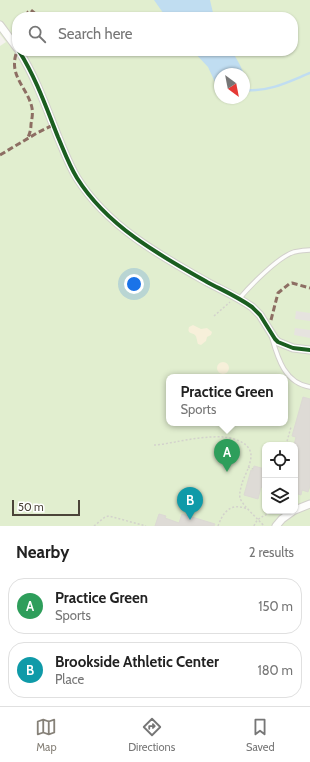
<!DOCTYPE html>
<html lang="en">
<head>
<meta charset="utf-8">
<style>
	:root { --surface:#fff; --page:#f2f2f2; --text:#222; --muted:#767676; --line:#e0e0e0; --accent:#868178 }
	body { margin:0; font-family:Cabin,sans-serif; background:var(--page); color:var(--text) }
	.controls { position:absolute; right:12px; bottom:12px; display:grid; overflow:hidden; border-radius:8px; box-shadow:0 1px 3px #0004 }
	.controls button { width:36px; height:36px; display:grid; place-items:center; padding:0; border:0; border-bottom:1px solid var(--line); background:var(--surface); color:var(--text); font:20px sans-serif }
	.compass { position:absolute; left:214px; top:68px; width:36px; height:36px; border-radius:50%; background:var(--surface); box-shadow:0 1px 3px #0004; rotate:148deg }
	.scale { position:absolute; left:12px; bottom:10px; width:68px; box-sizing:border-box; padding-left:4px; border:2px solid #4b4439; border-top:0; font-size:11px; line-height:14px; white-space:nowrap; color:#4b4439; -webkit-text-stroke:3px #fff; paint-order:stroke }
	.you { position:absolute; left:134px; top:284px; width:14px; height:14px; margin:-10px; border:3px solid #fff; border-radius:50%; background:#1a73e8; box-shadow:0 0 0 6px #1a73e833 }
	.badge { display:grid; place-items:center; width:26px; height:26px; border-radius:50%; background:var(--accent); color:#fff; font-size:13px; font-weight:700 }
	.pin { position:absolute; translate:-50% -33px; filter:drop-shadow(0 1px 2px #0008) }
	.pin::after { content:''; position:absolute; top:21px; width:14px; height:12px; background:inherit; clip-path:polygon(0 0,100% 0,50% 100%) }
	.popup { position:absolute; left:166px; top:374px; width:122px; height:52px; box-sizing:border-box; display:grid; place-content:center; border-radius:8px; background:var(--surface); filter:drop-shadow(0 1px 3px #0005); font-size:13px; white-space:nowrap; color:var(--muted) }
	.popup b { font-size:15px; color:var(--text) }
	.popup::after { content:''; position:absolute; left:50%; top:100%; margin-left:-8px; border:8px solid transparent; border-top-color:var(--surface) }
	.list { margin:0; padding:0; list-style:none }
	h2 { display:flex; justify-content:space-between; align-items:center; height:52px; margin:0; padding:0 16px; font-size:17px }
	h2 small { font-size:13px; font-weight:400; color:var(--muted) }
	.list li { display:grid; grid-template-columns:26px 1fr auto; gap:12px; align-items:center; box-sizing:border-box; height:56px; margin:0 8px 8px; padding:0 8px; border:1px solid var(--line); border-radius:16px }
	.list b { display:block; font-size:15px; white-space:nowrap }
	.list p { margin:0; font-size:13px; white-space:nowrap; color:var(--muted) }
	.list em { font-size:13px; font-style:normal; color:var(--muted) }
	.icon { flex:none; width:22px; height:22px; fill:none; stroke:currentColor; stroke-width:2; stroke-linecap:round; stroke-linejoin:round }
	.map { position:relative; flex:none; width:310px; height:526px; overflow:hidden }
	.search { position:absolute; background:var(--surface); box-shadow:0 1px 3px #0004; left:12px; right:12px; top:12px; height:44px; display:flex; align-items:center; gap:10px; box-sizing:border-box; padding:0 14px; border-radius:16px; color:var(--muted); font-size:15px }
	.sheet { height:180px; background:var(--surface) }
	nav { display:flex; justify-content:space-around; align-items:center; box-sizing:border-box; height:56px; border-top:1px solid var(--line); background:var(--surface); font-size:11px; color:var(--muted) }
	nav a { display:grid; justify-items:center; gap:2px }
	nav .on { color:var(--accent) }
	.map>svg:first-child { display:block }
</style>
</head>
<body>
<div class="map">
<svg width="310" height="526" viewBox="0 0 310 526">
	<rect width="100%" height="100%" fill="#f4f2ee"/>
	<path fill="#e1eecf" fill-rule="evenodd" d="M0,0H310V526H0V46L6,42L0,34ZM17,17H293V51H17ZM220,74H244V98H220ZM169,377H285V423H169ZM265,445H295V511H265Z"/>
	<path fill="#f7f0da" d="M193,325L201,329L207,328L212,332L211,335L207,337L206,341L201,345L198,344C197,342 197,337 195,335C191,332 187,334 189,327Z
		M217 368a6 6 0 1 1 12 0a6 6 0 1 1-12 0Z"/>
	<path fill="#e6e3df" d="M296,311L310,313V321L295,319Z
		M295,328L310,330V338L294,335Z"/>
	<path fill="#c0ddf1" d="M154,0H210L214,17H166Z
		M193,51H232L240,65L244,74H220V93L208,67Z"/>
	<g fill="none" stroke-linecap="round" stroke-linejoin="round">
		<path stroke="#c0ddf1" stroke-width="2.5" d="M247,90C269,92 290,81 310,73"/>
	</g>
	<path fill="#dedbd6" stroke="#dcd9d4" d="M303,397L310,399V486L308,492L302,490L301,495L295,493V445H294L296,437L292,436Z
		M254,466L265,469V488L261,487L258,499L244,495L251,470L253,471Z
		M159,514L166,516L165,518L179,523L182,514L215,524L214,526H155Z"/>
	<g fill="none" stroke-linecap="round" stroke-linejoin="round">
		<g stroke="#d2d0cb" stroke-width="5.5">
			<path id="lane" d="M239,299C250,286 278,257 294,252C299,251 305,250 310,250
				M272,338C278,359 285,383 310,387"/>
		</g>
		<g stroke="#d2d0cb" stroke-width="9">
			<path id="street" d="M0,25L17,48
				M19,51C36,78 46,107 58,137C64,151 69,165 77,178C107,226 159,255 207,282C222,290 238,297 252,307L260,315L275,339L278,342L293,348L310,350
				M295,510L310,504
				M276,526L282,519L293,511"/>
		</g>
		<path stroke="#d3d2cc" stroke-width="1.5" stroke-dasharray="2 2" stroke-linecap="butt" d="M214,316L230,302
			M154,445C161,445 168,443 175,442C190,439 209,436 224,437C234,438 252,443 251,457C250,466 245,475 242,483C241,488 239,493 240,498C242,505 259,520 264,526
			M286,445L291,427
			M248,467L253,469
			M94,526L105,517L109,516L146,526
			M218,526C223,512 231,502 247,509
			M254,526C257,517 265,516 273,511"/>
		<use href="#lane" stroke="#fdfdfc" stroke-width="3.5"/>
		<use href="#street" stroke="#fdfdfc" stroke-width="7"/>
		<path stroke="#8d6e63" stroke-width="3" stroke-dasharray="6 3" stroke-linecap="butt" d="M26,17L28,12L31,10L39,17
			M16,54C9,77 28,88 32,108C33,113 32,119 31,124C31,129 30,134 27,139
			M0,155L37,133L53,125
			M271,320L278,293L289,284L292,283L310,288"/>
		<g stroke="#fff" stroke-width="6">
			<path id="cycleway" d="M19,51C36,78 46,107 58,137C64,151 69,165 77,178C107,226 159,255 207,282C222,290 238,297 252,307L260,315L275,339L278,342L293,348L310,350"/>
		</g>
		<use href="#cycleway" stroke="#1b5e20" stroke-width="4"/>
	</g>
</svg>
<div class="controls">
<button><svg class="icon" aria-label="locate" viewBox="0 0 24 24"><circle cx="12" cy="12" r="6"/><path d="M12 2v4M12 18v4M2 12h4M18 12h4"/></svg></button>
<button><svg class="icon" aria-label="layers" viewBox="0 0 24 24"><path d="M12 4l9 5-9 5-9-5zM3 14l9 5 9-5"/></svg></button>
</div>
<svg class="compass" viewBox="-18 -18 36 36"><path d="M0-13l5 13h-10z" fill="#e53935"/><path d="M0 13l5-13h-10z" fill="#767676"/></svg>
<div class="scale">50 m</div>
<div class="you"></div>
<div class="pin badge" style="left:227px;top:472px;background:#2e9e5b">A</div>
<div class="popup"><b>Practice Green</b>Sports</div>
<div class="pin badge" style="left:190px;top:520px;background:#0f9aa8">B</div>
<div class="search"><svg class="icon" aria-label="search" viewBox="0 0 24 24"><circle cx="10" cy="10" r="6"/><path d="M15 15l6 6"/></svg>Search here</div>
</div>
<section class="sheet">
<h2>Nearby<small>2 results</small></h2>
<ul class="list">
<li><span class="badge" style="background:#2e9e5b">A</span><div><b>Practice Green</b><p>Sports</p></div><em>150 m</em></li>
<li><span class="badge" style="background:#0f9aa8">B</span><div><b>Brookside Athletic Center</b><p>Place</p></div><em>180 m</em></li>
</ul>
</section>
<nav>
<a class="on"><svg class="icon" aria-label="map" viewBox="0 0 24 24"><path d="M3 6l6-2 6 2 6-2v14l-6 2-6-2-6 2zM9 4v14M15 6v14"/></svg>Map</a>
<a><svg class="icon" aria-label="directions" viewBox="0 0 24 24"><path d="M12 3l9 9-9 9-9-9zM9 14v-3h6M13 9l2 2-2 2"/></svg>Directions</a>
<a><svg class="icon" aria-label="saved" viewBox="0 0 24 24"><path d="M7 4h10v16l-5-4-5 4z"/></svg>Saved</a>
</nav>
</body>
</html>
